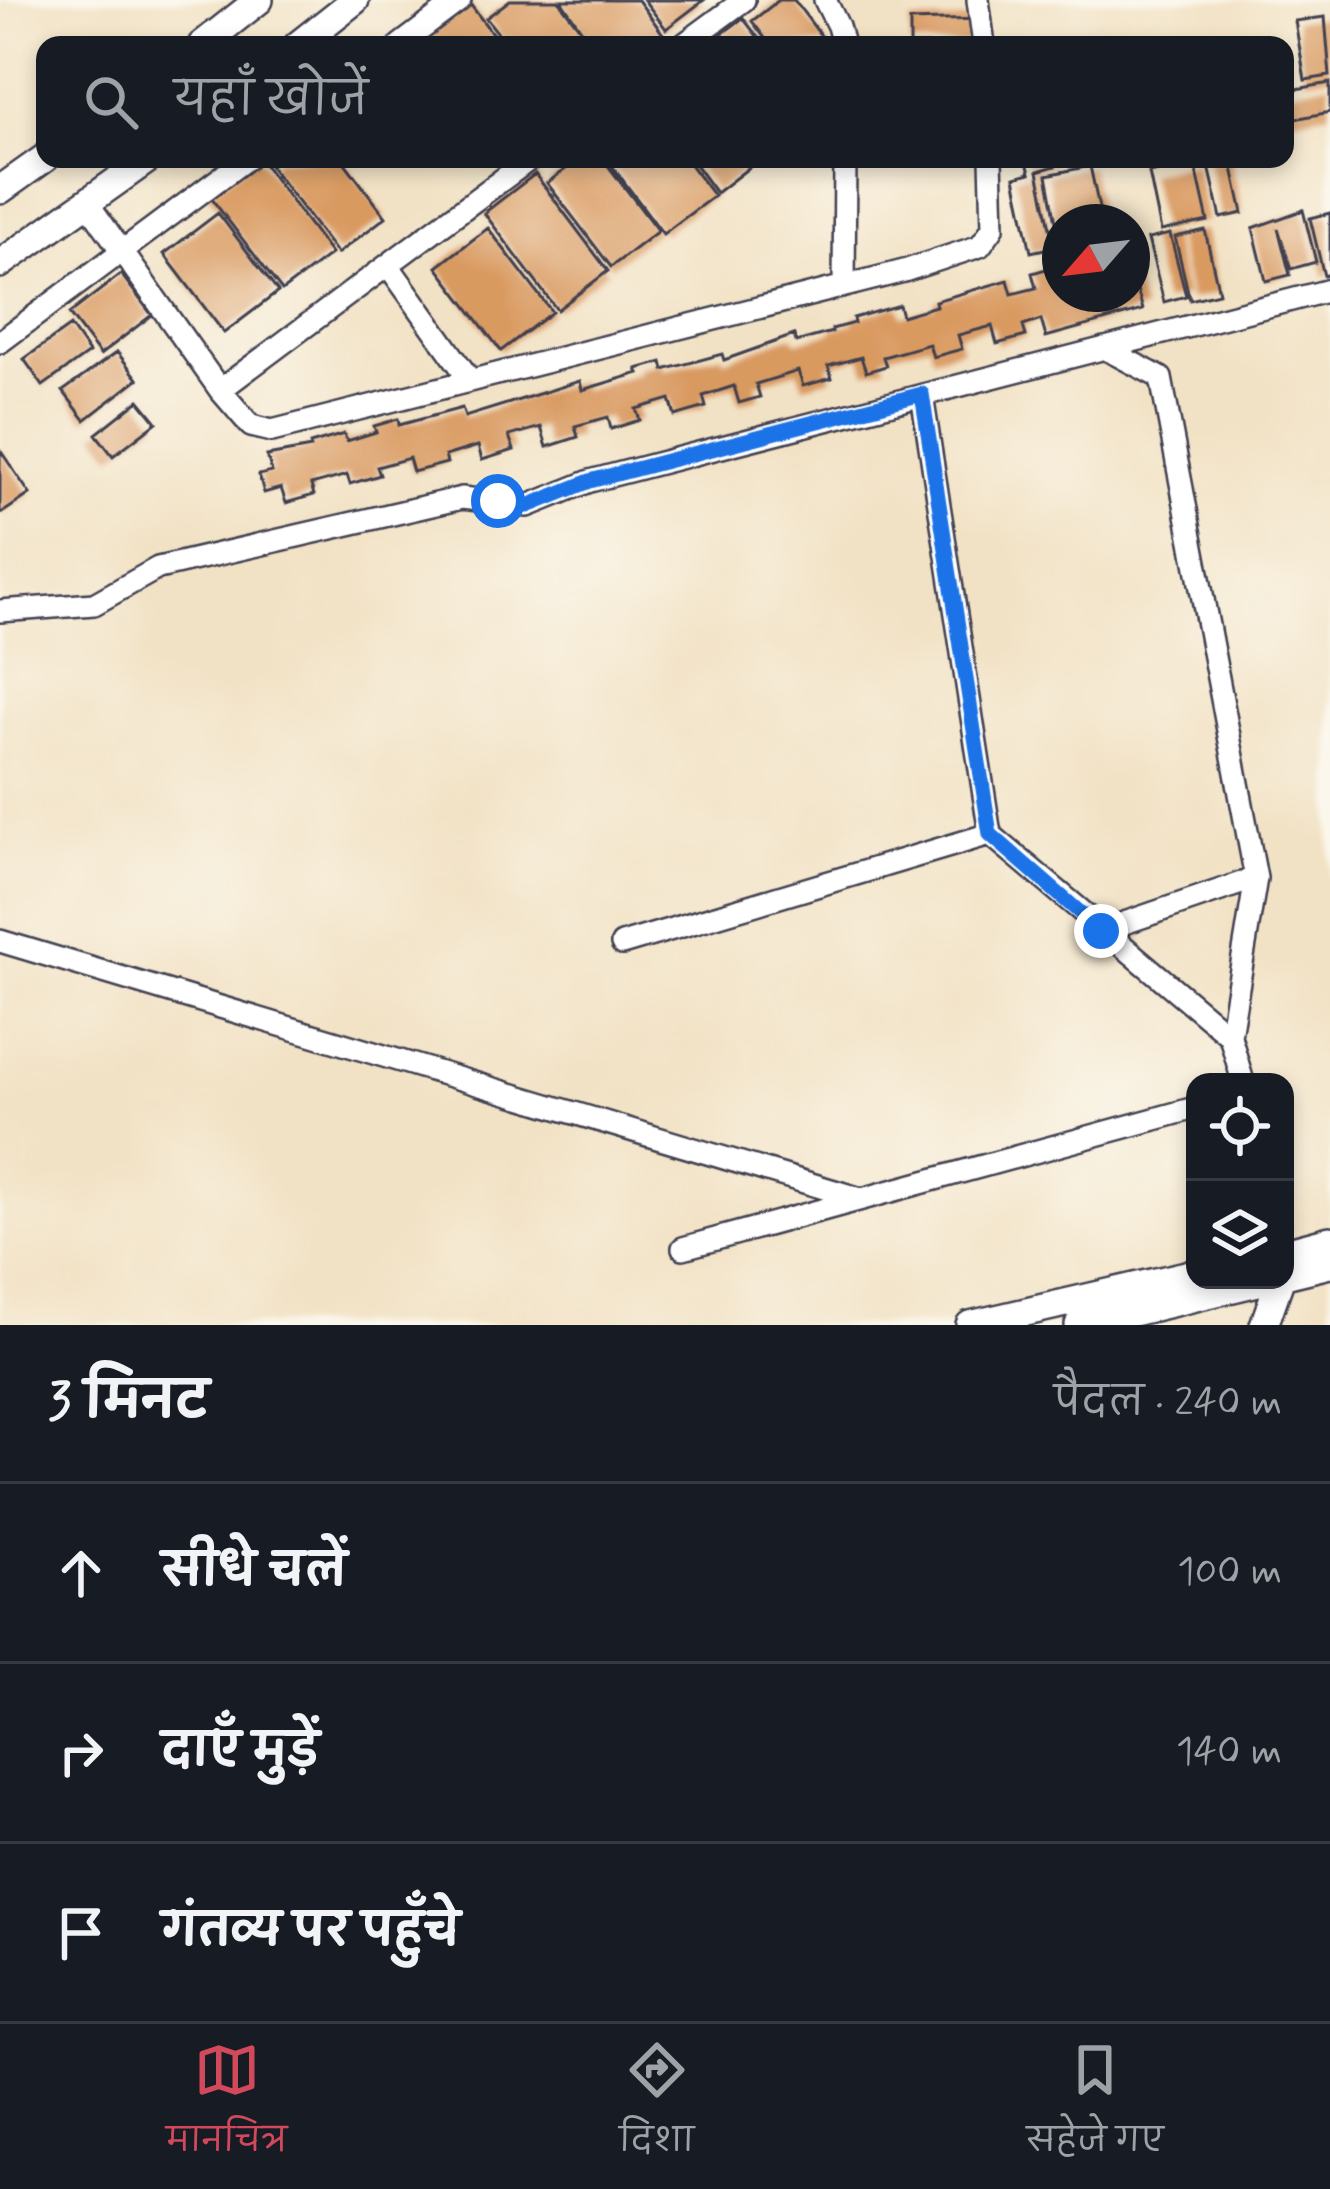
<!DOCTYPE html>
<html lang="hi">
<head>
<meta charset="utf-8">
<style>
	:root { --surface:#171b24; --page:#20242c; --text:#f1f3f6; --muted:#9ea1a6; --line:#363941; --accent:#d1495b }
	body { margin:0; font-family:Mynerve,"Playpen Sans Deva",sans-serif; background:var(--page); color:var(--text) }
	.controls { position:absolute; right:36px; bottom:36px; display:grid; overflow:hidden; border-radius:24px; box-shadow:0 6px 18px #0003 }
	.controls button { width:108px; height:108px; display:grid; place-items:center; padding:0; border:0; border-bottom:3px solid var(--line); background:var(--surface); color:var(--text); font:60px sans-serif }
	.compass { position:absolute; left:1042px; top:204px; width:108px; height:108px; border-radius:50%; background:var(--surface); box-shadow:0 6px 18px #0003; rotate:242deg }
	.stop { position:absolute; width:36px; height:36px; margin:-27px; border:9px solid #1a73e8; border-radius:50%; background:#fff }
	.stop.end { background:#1a73e8; border-color:#fff; box-shadow:0 3px 12px #0008 }
	.list { margin:0; padding:0; list-style:none }
	h2 { display:flex; justify-content:space-between; align-items:center; height:156px; margin:0; padding:0 48px; font-size:51px }
	h2 small { font-size:39px; font-weight:400; color:var(--muted) }
	.list li { display:grid; grid-template-columns:78px 1fr auto; gap:36px; align-items:center; box-sizing:border-box; height:180px; padding:0 48px; border-top:3px solid var(--line) }
	.list b { display:block; font-size:45px; white-space:nowrap }
	.list em { font-size:39px; font-style:normal; color:var(--muted) }
	.icon { flex:none; width:66px; height:66px; fill:none; stroke:currentColor; stroke-width:2; stroke-linecap:round; stroke-linejoin:round }
	.map { position:relative; flex:none; width:1330px; height:1325px; overflow:hidden }
	.search { position:absolute; background:var(--surface); box-shadow:0 6px 18px #0003; left:36px; right:36px; top:36px; height:132px; display:flex; align-items:center; gap:30px; box-sizing:border-box; padding:0 42px; border-radius:24px; color:var(--muted); font-size:45px }
	.sheet { height:696px; background:var(--surface) }
	nav { display:flex; justify-content:space-around; align-items:center; box-sizing:border-box; height:168px; border-top:3px solid var(--line); background:var(--surface); font-size:33px; color:var(--muted) }
	nav a { display:grid; justify-items:center; gap:6px }
	nav .on { color:var(--accent) }
	.map>svg:first-child { display:block }
</style>
</head>
<body>
<div class="map">
<svg width="1330" height="1325" viewBox="0 0 1330 1325">
	<rect width="100%" height="100%" fill="#fbf7ec"/>
	<filter id="ink" filterUnits="userSpaceOnUse"><feTurbulence type="fractalNoise" baseFrequency=".00833" numOctaves="2"/><feDisplacementMap in="SourceGraphic" scale="24" xChannelSelector="R" yChannelSelector="G"/><feConvolveMatrix kernelMatrix="1 2 1 2 8 2 1 2 1" color-interpolation-filters="sRGB"/></filter>
	<filter id="wash" filterUnits="userSpaceOnUse"><feTurbulence type="fractalNoise" baseFrequency=".004" numOctaves="4" result="noise"/><feDisplacementMap in="SourceGraphic" scale="48" xChannelSelector="R" yChannelSelector="G"/><feGaussianBlur stdDeviation="2.7" result="paint"/><feColorMatrix in="noise" values="0 0 0 0 0 0 0 0 0 0 0 0 0 0 0 0 0 1.4 0 .05"/><feComposite in="paint" operator="in"/></filter>
	<g filter="url(#wash)">
		<rect width="100%" height="100%" fill="#f2e2c5"/>
		<g id="blocks">
			<path fill="#d99a60" d="M510,0H558L585,35L561,0H638L663,34L648,45H507L486,18Z
				M644,0H704L666,29Z
				M779,0H794L828,45H770L752,21Z
				M470,4L501,45H425L422,41Z
				M1325,17L1330,76L1305,80L1295,21Z
				M743,18L764,45H707Z
				M980,19L981,45H910V21Z
				M1330,83V112L1285,121V91Z
				M255,159H260L331,254L282,291L208,194Z
				M278,159H342L386,217L337,254L270,166Z
				M579,159H603L658,231L611,267L547,183Z
				M607,159H686L714,196L663,234Z
				M691,159H760L716,193Z
				M1026,159H1053L1055,166L1038,171L1054,247L1031,252L1015,177L1030,173Z
				M1231,159L1243,213L1221,218L1208,162Z
				M1195,163L1208,221L1161,231L1149,173Z
				M1090,166L1102,222H1056L1047,175Z
				M535,174L608,271L557,310L484,213Z
				M1303,210L1316,262L1291,269L1278,228L1290,275L1266,281L1253,228Z
				M218,213L278,292L224,333L164,254Z
				M1330,213V274L1324,276L1310,218Z
				M488,228L552,312L501,351L437,267Z
				M1205,230L1219,293L1190,300L1175,237Z
				M1170,234L1186,296L1164,302L1148,239Z
				M1060,265V294H1132L1133,276L1143,310L1046,337L1041,320L1023,326L1026,336L997,344L992,326L958,335L962,349L933,357L929,344L883,357L886,366L866,372L861,357L828,366L832,378L803,386L798,371L756,384L760,397L739,403L734,386L703,396L706,407L675,416L670,399L636,409L640,420L611,429L608,417L575,426L578,437L547,447L541,427L509,436L514,450L482,460L478,446L445,456L447,463L413,472L409,458L377,467L380,475L350,484L347,475L311,485L314,495L286,503L281,488L264,493L259,475L272,472L267,456L311,448L310,444L344,434L347,441L376,432L374,426L398,419L399,425L462,408L465,417L580,381L582,390L639,373L637,369L662,362L664,370L722,354L724,360L794,335L796,342L832,332V329L854,323L853,318L899,305L902,316L936,306L935,301L1008,280L1012,294L1036,288L1032,273Z
				M121,274L152,315L100,355L69,314Z
				M70,326L89,353L43,386L24,359Z
				M117,352L138,379L85,420L63,391Z
				M139,400L157,422L113,456L96,434Z
				M0,450L30,494L2,513L0,510Z"/>
		</g>
	</g>
	<g filter="url(#ink)">
		<use href="#blocks" fill-opacity="0" stroke="#413f50" stroke-width="3"/>
		<g fill="none" stroke-linecap="round" stroke-linejoin="round">
			<g stroke="#413f50" stroke-width="26">
				<path id="minor" d="M825,0L838,26L843,45
					M978,0L984,45
					M400,45L460,0
					M683,45L744,0
					M87,202L220,390L251,426L272,431L904,271L980,246L993,228L991,159
					M388,265L470,380
					M844,286L845,159
					M0,342L246,159
					M1104,348L1161,378L1256,878L1230,1036L1243,1082
					M220,390L530,159
					M922,395L990,834
					M0,611L94,604L158,568L462,498L528,506L590,481L1330,290
					M1101,931L1256,878
					M0,941L861,1199
					M622,944L990,834L1230,1036
					M683,1248L1195,1108"/>
			</g>
			<g stroke="#413f50" stroke-width="32">
				<path id="tertiary" d="M202,45L259,0
					M298,45L355,0
					M0,190L45,158
					M0,264L148,159
					M1285,1252L1330,1240
					M1285,1275L1330,1264
					M970,1325L1195,1273
					M1079,1325L1266,1280
					M1264,1325L1280,1280"/>
			</g>
			<use href="#minor" stroke="#fff" stroke-width="21"/>
			<use href="#tertiary" stroke="#fff" stroke-width="27"/>
		</g>
	</g>
	<g fill="none" stroke-linecap="round" stroke-linejoin="round" filter="url(#ink)">
		<path stroke="#1a73e8" stroke-width="15" d="M498,501L528,506L590,481L922,394L990,834L1101,931"/>
	</g>
</svg>
<div class="controls">
<button><svg class="icon" aria-label="locate" viewBox="0 0 24 24"><circle cx="12" cy="12" r="6"/><path d="M12 2v4M12 18v4M2 12h4M18 12h4"/></svg></button>
<button><svg class="icon" aria-label="layers" viewBox="0 0 24 24"><path d="M12 4l9 5-9 5-9-5zM3 14l9 5 9-5"/></svg></button>
</div>
<svg class="compass" viewBox="-18 -18 36 36"><path d="M0-13l5 13h-10z" fill="#e53935"/><path d="M0 13l5-13h-10z" fill="#9ea1a6"/></svg>
<div class="stop" style="left:498px;top:501px"></div>
<div class="stop end" style="left:1101px;top:931px"></div>
<div class="search"><svg class="icon" aria-label="search" viewBox="0 0 24 24"><circle cx="10" cy="10" r="6"/><path d="M15 15l6 6"/></svg>यहाँ खोजें</div>
</div>
<section class="sheet">
<h2>3 मिनट<small>पैदल · 240 m</small></h2>
<ul class="list">
<li><svg class="icon" aria-label="ahead" viewBox="0 0 24 24"><path d="M12 20V5M6 11l6-6 6 6"/></svg><div><b>सीधे चलें</b></div><em>100 m</em></li>
<li><svg class="icon" aria-label="right" viewBox="0 0 24 24"><path d="M7 20v-9h11M14 6l5 5-5 5"/></svg><div><b>दाएँ मुड़ें</b></div><em>140 m</em></li>
<li><svg class="icon" aria-label="arrive" viewBox="0 0 24 24"><path d="M6 21V4h12l-3 4 3 4H6"/></svg><div><b>गंतव्य पर पहुँचे</b></div></li>
</ul>
</section>
<nav>
<a class="on"><svg class="icon" aria-label="map" viewBox="0 0 24 24"><path d="M3 6l6-2 6 2 6-2v14l-6 2-6-2-6 2zM9 4v14M15 6v14"/></svg>मानचित्र</a>
<a><svg class="icon" aria-label="directions" viewBox="0 0 24 24"><path d="M12 3l9 9-9 9-9-9zM9 14v-3h6M13 9l2 2-2 2"/></svg>दिशा</a>
<a><svg class="icon" aria-label="saved" viewBox="0 0 24 24"><path d="M7 4h10v16l-5-4-5 4z"/></svg>सहेजे गए</a>
</nav>
</body>
</html>
